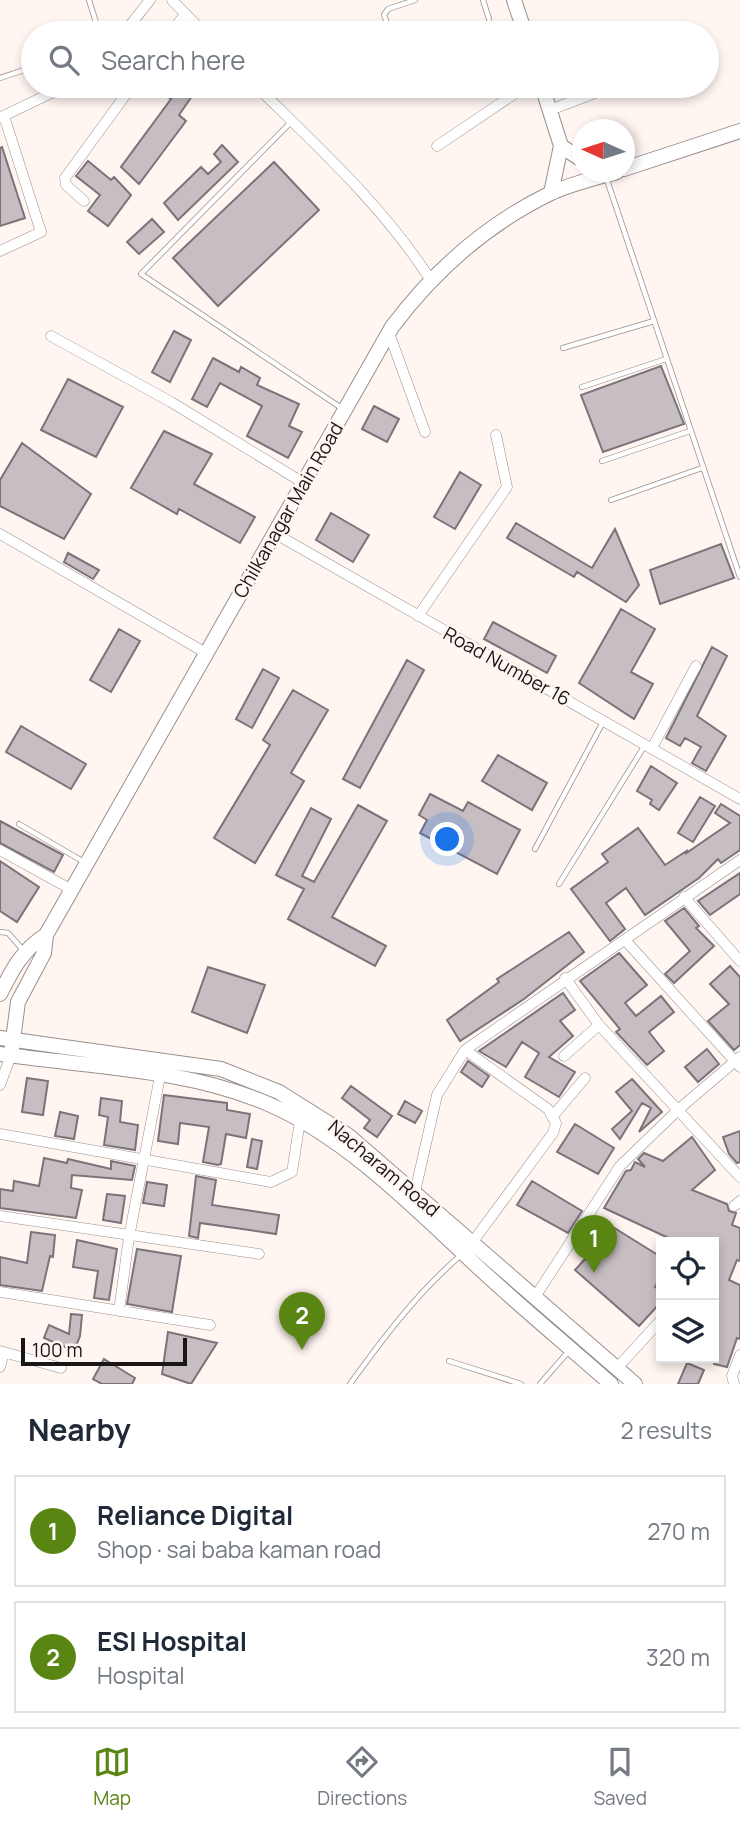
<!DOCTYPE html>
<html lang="en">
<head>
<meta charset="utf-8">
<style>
	:root { --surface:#fff; --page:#f6f6f7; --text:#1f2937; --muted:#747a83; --line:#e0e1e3; --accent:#598513 }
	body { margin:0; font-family:Manrope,sans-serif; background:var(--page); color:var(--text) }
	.controls { position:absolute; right:21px; bottom:21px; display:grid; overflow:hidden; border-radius:0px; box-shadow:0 4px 10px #0003 }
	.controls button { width:63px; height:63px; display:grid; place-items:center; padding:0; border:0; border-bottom:2px solid var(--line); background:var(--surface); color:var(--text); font:35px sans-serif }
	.compass { position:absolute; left:572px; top:119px; width:63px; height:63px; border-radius:50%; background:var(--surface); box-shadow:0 4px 10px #0003; rotate:273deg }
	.scale { position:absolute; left:21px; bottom:18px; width:166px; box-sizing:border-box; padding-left:7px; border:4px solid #191615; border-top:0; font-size:19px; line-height:24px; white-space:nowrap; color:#191615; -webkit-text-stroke:5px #fff5f1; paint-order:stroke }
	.you { position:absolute; left:448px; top:840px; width:24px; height:24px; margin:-18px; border:5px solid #fff; border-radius:50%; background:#1a73e8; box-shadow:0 0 0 10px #1a73e833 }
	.badge { display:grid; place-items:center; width:46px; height:46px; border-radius:50%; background:var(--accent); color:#fff; font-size:23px; font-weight:700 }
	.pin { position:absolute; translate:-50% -58px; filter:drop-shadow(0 2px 4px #0008) }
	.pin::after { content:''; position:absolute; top:37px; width:24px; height:21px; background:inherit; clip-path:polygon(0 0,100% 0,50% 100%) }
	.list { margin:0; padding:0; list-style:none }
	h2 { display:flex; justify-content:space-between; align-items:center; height:91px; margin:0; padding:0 28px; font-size:30px }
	h2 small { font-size:23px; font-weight:400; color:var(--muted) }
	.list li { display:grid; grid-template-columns:46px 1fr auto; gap:21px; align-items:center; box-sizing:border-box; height:112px; margin:0 14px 14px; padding:0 14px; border:2px solid var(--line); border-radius:0px }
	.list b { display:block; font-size:26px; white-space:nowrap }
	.list p { margin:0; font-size:23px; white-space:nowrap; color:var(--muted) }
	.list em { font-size:23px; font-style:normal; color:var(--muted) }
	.icon { flex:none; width:38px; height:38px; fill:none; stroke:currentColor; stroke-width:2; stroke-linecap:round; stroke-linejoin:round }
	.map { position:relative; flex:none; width:740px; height:1384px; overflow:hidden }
	.search { position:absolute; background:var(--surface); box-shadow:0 4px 10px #0003; left:21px; right:21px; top:21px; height:77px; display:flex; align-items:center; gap:18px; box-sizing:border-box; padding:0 24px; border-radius:38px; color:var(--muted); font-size:26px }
	.sheet { height:343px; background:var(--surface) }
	nav { display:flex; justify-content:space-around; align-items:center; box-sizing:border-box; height:98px; border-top:2px solid var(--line); background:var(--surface); font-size:19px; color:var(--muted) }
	nav a { display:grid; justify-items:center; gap:4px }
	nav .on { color:var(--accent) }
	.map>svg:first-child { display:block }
</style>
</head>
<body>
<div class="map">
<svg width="740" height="1384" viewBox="0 0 740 1384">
	<rect width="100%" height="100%" fill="#fff5f1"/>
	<path fill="#c6bec3" stroke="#7b7378" stroke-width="2" d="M152,86H199L179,115L186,121L139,184L121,167L171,99Z
		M222,145L238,162L178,220L164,203L201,167L208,174L221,162L214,154Z
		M2,147L25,218L0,226V148Z
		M88,161L111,180L114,177L131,195L108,226L88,211L100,195L76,176Z
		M274,162L319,210L218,306L173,258Z
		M152,219L164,232L139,254L127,242Z
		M174,331L191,340L170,382L152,372Z
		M213,358L239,372L241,367L260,378L257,385L299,404L289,426L302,432L288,458L247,436L262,406L220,383L207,407L192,399Z
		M661,366L684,424L603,452L581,395Z
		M68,379L123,407L96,457L41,430Z
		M374,406L399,419L387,442L362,429Z
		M164,431L212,454L194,484L255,517L240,543L179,509L177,514L131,488Z
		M22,443L91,494L64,539L0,506V480Z
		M460,472L481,485L455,529L434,517Z
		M331,513L369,535L353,562L316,540Z
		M516,523L592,568L615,529L639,585L626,602L577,572L574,577L507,538Z
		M721,544L734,578L660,604L650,570Z
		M68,553L99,570L93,579L64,562Z
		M621,609L655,629L631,672L653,684L634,719L579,683Z
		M493,622L556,656L547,673L484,639Z
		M119,629L140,641L111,692L90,680Z
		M712,647L727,656L697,716L726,736L706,771L692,763L701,747L685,738L680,746L666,738Z
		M407,660L424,670L360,788L343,779Z
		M263,669L279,678L252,728L236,719Z
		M293,690L328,710L291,773L304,781L255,863L214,838L270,745L263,740Z
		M21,726L86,764L71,789L6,752Z
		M498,755L547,783L532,810L482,781Z
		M651,766L677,783L659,810L650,804L652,800L637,791Z
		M430,794L463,811L468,802L520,830L497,874L420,833L427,820L419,815Z
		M700,797L715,806L693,842L678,833Z
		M721,804L740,816V850L721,863L718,859L699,878L645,915L626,888L606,903L625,929L610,941L571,889L608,862L602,854L638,828L665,865L688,850L685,854L730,823L715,813Z
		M358,805L387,821L332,917L386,946L375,966L288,919L304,889L276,875L311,808L331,819L302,876L314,882Z
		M0,821L63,855L54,872L0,843Z
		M0,861L39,887L17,922L0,911Z
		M740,873V894L710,915L698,901Z
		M684,908L699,926L696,928L714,946L674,983L665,974L690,951L665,921Z
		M569,932L584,952L524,999L460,1041L447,1020L499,982L497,979Z
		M619,953L647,985L625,1003L636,1016L661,996L674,1012L649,1032L664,1051L647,1065L616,1032L620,1029L580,981Z
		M730,966L740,977V1045L734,1050L708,1021L729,1004L710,984Z
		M208,967L265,985L247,1033L192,1012Z
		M563,993L575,1010L560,1021L573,1036L549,1057L575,1072L559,1097L525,1077L539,1053L522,1042L506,1067L479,1051Z
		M707,1049L719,1064L698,1082L685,1067Z
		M468,1061L489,1076L482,1087L461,1072Z
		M27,1078L48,1081L43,1115L22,1112Z
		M632,1079L662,1112L639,1132L651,1108L642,1103L620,1139L612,1129L632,1111L616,1092Z
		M351,1086L392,1116L377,1137L364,1128L370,1120L342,1098Z
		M164,1095L227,1103V1110L250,1114L246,1138L226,1134L221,1164L218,1165L203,1162L209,1127L180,1123L178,1144L158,1141Z
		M101,1098L122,1101L120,1122L138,1125L135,1150L104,1145L108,1117L99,1115Z
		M405,1101L422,1111L415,1123L398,1114Z
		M60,1112L78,1116L74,1139L55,1136Z
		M575,1124L614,1148L598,1174L557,1152Z
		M740,1131V1162L737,1163L729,1154L723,1137Z
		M692,1137L715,1170L692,1190L727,1204L729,1211L736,1213L732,1225L740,1228V1261L737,1260L729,1280L740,1285V1339L737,1338L727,1367L714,1364V1242H677L604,1208L626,1171L631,1170L635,1162L645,1167L638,1159L644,1153L663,1161Z
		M252,1139L262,1141L257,1169L247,1167Z
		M44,1158L67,1163L68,1159L111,1169V1161L135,1166L132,1180L72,1175L71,1188L82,1190L76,1218L0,1208V1189L13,1191L14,1181L39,1186Z
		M196,1176L216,1180L212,1205L279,1215L276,1234L200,1223L198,1238L189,1236Z
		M532,1181L582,1211L568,1233L517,1205Z
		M147,1182L167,1185L164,1206L143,1203Z
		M107,1194L125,1196L121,1223L103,1220Z
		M608,1224L661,1257V1277L655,1287L661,1291V1302L639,1326L575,1270L598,1245Z
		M31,1232L55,1235L53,1257L50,1256L42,1291L0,1285V1257L27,1263Z
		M77,1240L117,1249L109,1300L94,1298L98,1271L73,1267Z
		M137,1249L181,1256L172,1312L127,1304Z
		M71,1314L82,1315L80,1336L74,1351L44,1338L49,1325L69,1334Z
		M168,1332L217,1343L191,1384L162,1374Z
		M104,1359L135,1378L132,1384H102L93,1379Z
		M687,1363L704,1370L698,1384H678Z"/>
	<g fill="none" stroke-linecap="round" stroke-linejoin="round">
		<g stroke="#99908d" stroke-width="6">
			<path id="lane" d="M89,0L98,29
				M483,0L489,19
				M391,33L384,15L388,9L415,0
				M0,78L33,67
				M291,122L141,274L343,409
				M606,177L740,577
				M563,348L654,321
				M582,387L666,359
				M602,461L690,431
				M611,500L702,468
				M19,824L84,862
				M535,849L603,722
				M559,884L645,745
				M0,932L8,933L24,951
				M449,1361L521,1384
				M350,1384C384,1337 417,1293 461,1255
				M540,1384L568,1352"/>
		</g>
		<g stroke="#99908d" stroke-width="11">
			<path id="street" d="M172,0L204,33
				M124,33L150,0
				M171,33L185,14
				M256,86C318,147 382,205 430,279
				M550,110L613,86
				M1,117L66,86
				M437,146L526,86
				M84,201L66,185L65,178L132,86
				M0,251L41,232L4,116
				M389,333L425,432
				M51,336L171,402L302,482
				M274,533L740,799
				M0,534L206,653
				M418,616L507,487L496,435
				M652,748L696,666
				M0,850L72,890
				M684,897L740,961
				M625,940L740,1067
				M565,978L599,1025L740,1177
				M465,1050L548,1109L556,1123L553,1133L469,1247
				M564,1056L599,1025
				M0,1085L11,1055
				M552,1117L585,1078
				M0,1134L271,1182L292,1172L300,1121
				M415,1192L437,1095L465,1050L740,860
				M734,1206L740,1201
				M0,1216L259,1254
				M0,1292L210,1325
				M535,1297L620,1166L679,1109L740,1057
				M119,1311L129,1237L160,1076
				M0,1351L61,1368
				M0,1367L4,1352
				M617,1368L661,1320
				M734,1384L732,1376L740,1355"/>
		</g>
		<g stroke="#99908d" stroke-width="16">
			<path id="secondary" d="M514,0L525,33
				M542,86L561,146L551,193
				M561,146L582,160
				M624,169L740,131
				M0,994C12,970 22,950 46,935
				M0,1038L221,1069L279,1092L349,1136L635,1384
				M0,1054C88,1067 183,1068 266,1103C345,1136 417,1210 479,1268C522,1308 567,1345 611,1384
				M11,1055L18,1002L44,953L46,935L392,327C434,271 487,224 551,193C571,184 595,178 617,172"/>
		</g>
		<use href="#lane" stroke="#fff" stroke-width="4.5"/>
		<use href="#street" stroke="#fff" stroke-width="10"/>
		<use href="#secondary" stroke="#fff" stroke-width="14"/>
	</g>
	<g text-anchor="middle" stroke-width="5" stroke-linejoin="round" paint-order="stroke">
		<g font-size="19" fill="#191615" stroke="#fff5f1">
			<text transform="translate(288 510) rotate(-60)" y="7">Chilkanagar Main Road</text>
			<text transform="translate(507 666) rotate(29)" y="7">Road Number 16</text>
			<text transform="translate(384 1168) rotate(40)" y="7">Nacharam Road</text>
		</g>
	</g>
</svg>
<div class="controls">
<button><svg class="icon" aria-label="locate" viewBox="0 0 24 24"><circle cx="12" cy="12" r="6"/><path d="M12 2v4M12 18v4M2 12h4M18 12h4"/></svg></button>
<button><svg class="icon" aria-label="layers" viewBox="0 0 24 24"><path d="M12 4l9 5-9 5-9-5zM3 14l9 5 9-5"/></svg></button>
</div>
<svg class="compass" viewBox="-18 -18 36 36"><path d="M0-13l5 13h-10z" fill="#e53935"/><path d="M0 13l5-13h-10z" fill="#747a83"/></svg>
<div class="scale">100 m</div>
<div class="you"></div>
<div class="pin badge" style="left:594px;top:1273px">1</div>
<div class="pin badge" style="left:302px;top:1350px">2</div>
<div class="search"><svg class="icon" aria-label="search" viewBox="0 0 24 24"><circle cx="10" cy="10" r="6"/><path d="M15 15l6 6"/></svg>Search here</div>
</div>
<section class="sheet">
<h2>Nearby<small>2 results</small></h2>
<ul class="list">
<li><span class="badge">1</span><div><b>Reliance Digital</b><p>Shop · sai baba kaman road</p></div><em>270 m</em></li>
<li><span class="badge">2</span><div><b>ESI Hospital</b><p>Hospital</p></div><em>320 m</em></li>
</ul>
</section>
<nav>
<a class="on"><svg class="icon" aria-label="map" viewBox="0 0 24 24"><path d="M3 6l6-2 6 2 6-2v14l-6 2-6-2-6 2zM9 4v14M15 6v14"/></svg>Map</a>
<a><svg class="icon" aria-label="directions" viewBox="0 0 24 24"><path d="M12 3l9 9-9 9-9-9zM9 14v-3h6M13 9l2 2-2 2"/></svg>Directions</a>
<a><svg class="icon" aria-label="saved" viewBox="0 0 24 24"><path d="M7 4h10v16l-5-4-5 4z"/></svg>Saved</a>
</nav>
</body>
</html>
